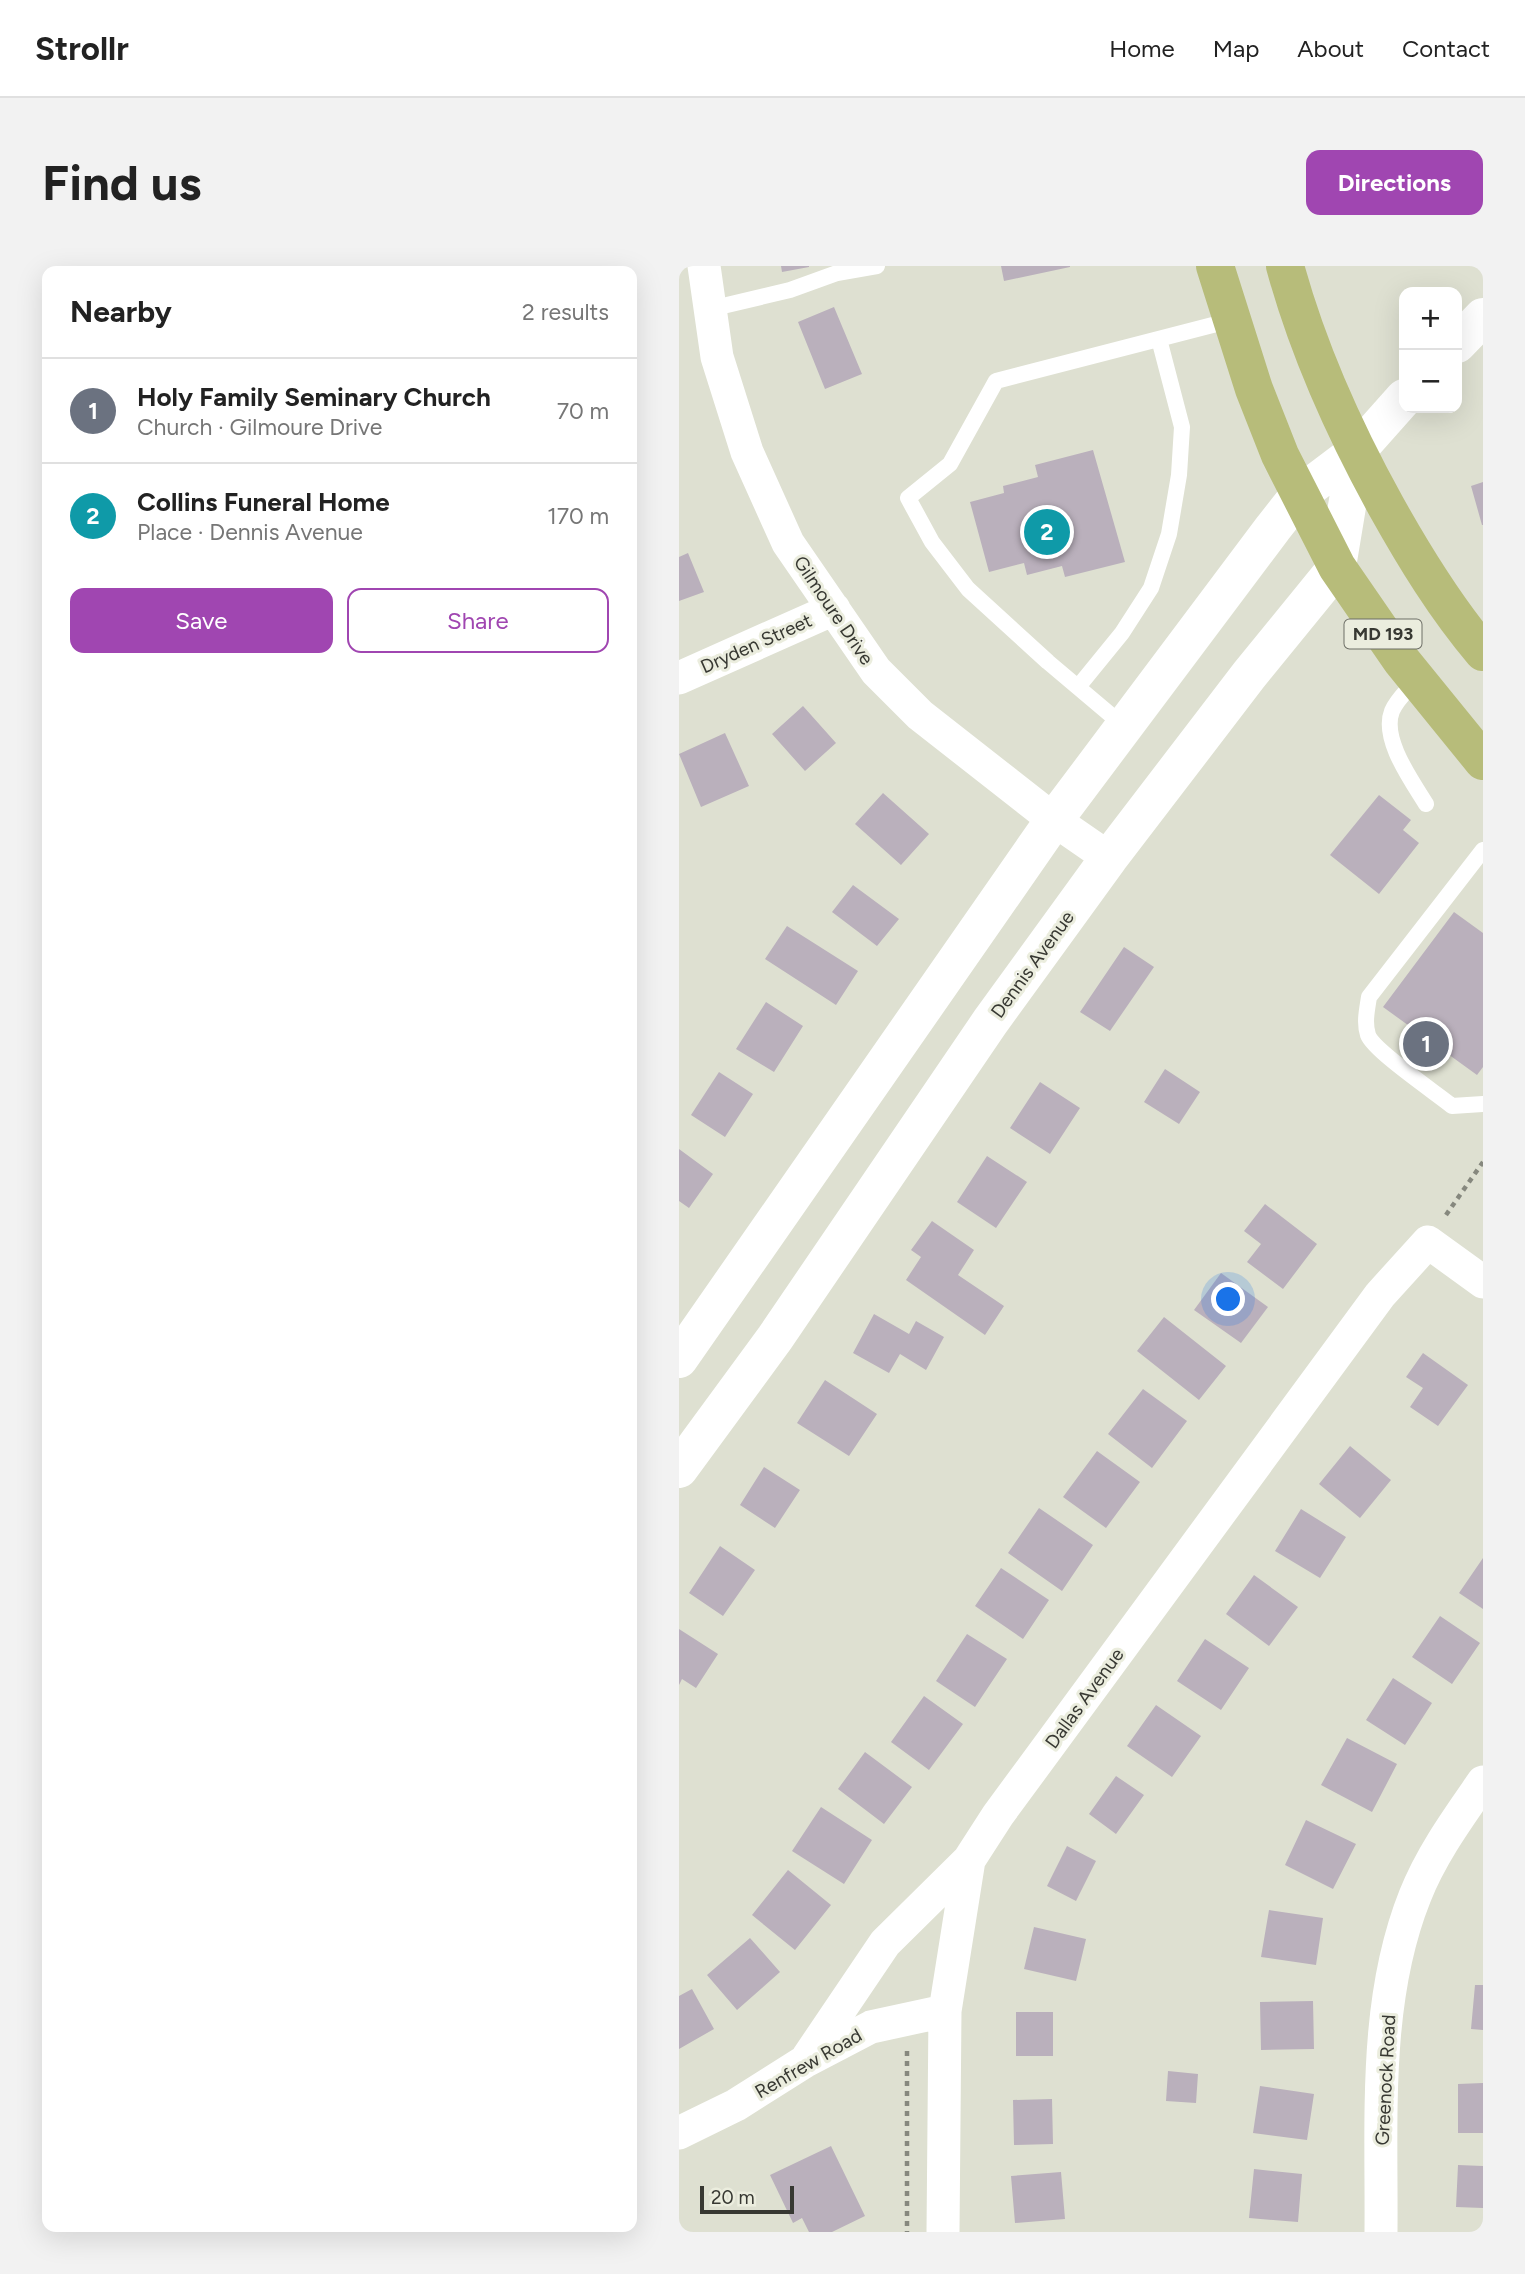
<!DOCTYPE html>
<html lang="en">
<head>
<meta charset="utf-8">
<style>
	:root { --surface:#fff; --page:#f2f2f2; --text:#222; --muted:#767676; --line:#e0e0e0; --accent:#a046b1 }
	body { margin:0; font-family:Figtree,sans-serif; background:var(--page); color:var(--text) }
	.controls { position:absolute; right:21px; top:21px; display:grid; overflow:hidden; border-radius:14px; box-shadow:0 7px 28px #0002 }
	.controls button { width:63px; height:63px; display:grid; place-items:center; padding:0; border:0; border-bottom:2px solid var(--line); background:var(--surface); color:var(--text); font:35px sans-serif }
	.scale { position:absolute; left:21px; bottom:18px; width:94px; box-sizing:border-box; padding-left:7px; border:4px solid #373832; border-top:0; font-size:19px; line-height:24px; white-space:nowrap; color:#373832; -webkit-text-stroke:5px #ebedde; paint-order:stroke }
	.you { position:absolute; left:550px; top:1034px; width:24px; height:24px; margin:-18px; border:5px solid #fff; border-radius:50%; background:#1a73e8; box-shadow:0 0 0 10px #1a73e833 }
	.badge { display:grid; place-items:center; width:46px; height:46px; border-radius:50%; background:var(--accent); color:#fff; font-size:23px; font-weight:700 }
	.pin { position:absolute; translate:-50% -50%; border:4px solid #fff; box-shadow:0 2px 7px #0006 }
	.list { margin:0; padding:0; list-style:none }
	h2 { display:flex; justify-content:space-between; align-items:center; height:91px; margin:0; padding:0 28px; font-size:30px }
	h2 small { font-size:23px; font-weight:400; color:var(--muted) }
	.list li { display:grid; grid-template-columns:46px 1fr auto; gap:21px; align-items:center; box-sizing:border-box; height:105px; padding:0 28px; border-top:2px solid var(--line) }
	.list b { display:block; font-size:26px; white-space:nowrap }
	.list p { margin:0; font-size:23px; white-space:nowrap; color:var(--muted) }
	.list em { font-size:23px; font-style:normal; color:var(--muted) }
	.actions { display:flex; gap:14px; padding:21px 28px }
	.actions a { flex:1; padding:16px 0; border:2px solid var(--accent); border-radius:14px; text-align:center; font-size:24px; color:var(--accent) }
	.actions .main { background:var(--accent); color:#fff }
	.map { position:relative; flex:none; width:804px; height:1966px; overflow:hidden; border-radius:14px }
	header { display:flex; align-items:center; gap:42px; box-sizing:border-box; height:98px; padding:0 35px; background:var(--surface); border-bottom:2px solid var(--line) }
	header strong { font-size:33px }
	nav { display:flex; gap:38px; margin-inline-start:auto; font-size:24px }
	.intro { display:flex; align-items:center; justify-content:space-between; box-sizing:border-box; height:168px; padding:0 42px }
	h1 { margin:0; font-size:49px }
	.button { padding:18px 32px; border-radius:14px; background:var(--accent); color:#fff; font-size:24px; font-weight:700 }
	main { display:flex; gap:42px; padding:0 42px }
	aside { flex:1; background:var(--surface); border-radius:14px; box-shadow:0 7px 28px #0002 }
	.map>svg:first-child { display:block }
</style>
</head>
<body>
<header>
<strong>Strollr</strong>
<nav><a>Home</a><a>Map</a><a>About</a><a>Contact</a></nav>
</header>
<div class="intro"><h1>Find us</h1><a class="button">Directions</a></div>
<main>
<aside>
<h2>Nearby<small>2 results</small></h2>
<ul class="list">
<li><span class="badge" style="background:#6b7280">1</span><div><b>Holy Family Seminary Church</b><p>Church · Gilmoure Drive</p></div><em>70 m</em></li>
<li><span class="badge" style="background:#0f9aa8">2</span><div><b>Collins Funeral Home</b><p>Place · Dennis Avenue</p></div><em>170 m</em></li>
</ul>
<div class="actions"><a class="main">Save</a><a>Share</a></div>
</aside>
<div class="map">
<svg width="804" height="1966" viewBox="0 0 804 1966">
	<rect width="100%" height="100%" fill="#dee0d1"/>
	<path fill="#bab0bc" d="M102,0H130V1L103,6Z
		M322,0H391V1L325,15Z
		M155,41L183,108L146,123L119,56Z
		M414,184L446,296L386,311L383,300L348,309L345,297L310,306L291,236L325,227L324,220L359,211L356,199Z
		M804,216V259H803L792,220Z
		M9,287L25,326L0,335V291Z
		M124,440L157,477L126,505L93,468Z
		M46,467L70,520L22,541L0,488Z
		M204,527L250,568L222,599L176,558Z
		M700,529L732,554L724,564L740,577L700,628L651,589Z
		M174,619L220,653L198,680L153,646Z
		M775,646L804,667V801L798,809L704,741Z
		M108,660L179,705L157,739L86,693Z
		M445,681L475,701L431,765L401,746Z
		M87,736L124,760L95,806L57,783Z
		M486,803L521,826L500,858L465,836Z
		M40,806L74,828L46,871L12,849Z
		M361,816L401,842L371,888L331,862Z
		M0,883L34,908L10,942L0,935Z
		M308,890L348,916L317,962L278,936Z
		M586,938L638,978L604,1023L568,996L582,978L565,965Z
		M253,955L295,984L279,1009L325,1040L306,1069L227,1014L242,991L232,984Z
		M542,1007L589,1041L562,1077L515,1044Z
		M195,1048L230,1068L237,1055L265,1071L247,1104L221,1088L210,1107L174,1087Z
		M485,1051L547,1100L520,1134L458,1085Z
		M744,1087L789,1119L759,1160L731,1141L744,1122L727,1111Z
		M146,1114L198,1148L170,1190L118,1157Z
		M464,1123L508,1155L473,1202L429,1168Z
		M671,1180L712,1214L681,1252L640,1218Z
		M418,1185L461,1216L427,1262L384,1231Z
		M85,1201L121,1224L96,1262L61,1239Z
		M360,1242L414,1279L383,1325L329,1287Z
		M622,1243L667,1271L641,1312L596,1285Z
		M41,1280L76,1304L44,1350L10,1327Z
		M804,1292V1343L780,1327Z
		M322,1302L370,1334L344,1373L296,1340Z
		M575,1309L619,1341L590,1380L547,1348Z
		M761,1350L801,1377L773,1418L733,1391Z
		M0,1363L39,1388L17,1422L3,1413L0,1419Z
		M288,1368L328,1393L296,1441L257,1415Z
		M526,1373L570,1402L542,1444L498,1415Z
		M714,1412L753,1437L726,1479L687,1454Z
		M245,1430L284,1458L250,1504L212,1476Z
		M477,1439L522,1470L493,1511L448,1480Z
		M668,1472L718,1498L693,1546L642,1519Z
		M186,1486L233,1521L205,1558L159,1523Z
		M437,1510L465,1529L437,1568L410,1548Z
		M142,1541L193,1574L165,1618L113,1585Z
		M627,1554L677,1578L654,1623L606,1599Z
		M388,1580L417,1595L397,1635L368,1620Z
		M109,1604L152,1639L116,1684L73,1649Z
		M590,1644L644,1652L637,1699L582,1691Z
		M355,1661L407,1673L397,1715L345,1703Z
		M71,1672L101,1706L58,1744L28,1709Z
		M796,1719H804V1764L792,1763Z
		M13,1723L35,1763L0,1783V1730Z
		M634,1735L635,1783L582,1784L581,1736Z
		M337,1746H374V1790H337Z
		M489,1805L519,1808L517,1837L487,1835Z
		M804,1817V1867H779V1818Z
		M581,1820L635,1828L628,1874L574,1867Z
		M373,1833L374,1878L335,1879L334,1834Z
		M152,1880L186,1950L153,1966H130L123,1952L114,1957L91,1909Z
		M779,1899L804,1900V1942L777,1941Z
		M575,1903L623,1908L619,1956L570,1952Z
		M382,1906L386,1953L336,1957L332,1910Z"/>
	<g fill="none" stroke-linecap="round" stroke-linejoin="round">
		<path stroke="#86887e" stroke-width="4.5" stroke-dasharray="5 5" stroke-linecap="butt" d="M767,949L804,896
			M228,1785V1966"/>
		<path stroke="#fff" stroke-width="16" d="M31,43L111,24L158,7L198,0
			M737,414C729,424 718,433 713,445C702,473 733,515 747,538
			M399,421L443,367L472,322L490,268L500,209L503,161L480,73
			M446,461L369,396L289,323L253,276L229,232L271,198L317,115L553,54
			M804,584L690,731C688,744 685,757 689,769C694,784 757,827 773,840L804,838"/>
		<path stroke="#fff" stroke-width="33" d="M25,0L38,91L68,186L109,277L197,405L241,449L375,554L430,592
			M0,412L155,343
			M129,1791L206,1677L290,1594
			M0,1867L57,1839L125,1796L192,1761L266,1745
			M264,1966L266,1745L290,1594L319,1549L701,1029L749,976L804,1016
			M702,1966C703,1854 694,1735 736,1630C752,1589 779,1552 804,1516"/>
		<path stroke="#fff" stroke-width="38" d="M778,78L804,51
			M0,1093L375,554L594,262L620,229L677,186L725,132
			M0,1203L96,1072L311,756L430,592L570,409L658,301L677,186"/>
		<path stroke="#b7bc7a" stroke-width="38" d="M536,0L575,123L601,189L658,301L722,394L804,495
			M606,0C629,84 665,164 707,240C736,292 766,341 804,386"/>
	</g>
	<g text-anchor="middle" stroke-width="6" stroke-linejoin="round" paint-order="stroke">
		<rect fill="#ebedde" stroke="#6d6e66" stroke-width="2" x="665.5" y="353.5" width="77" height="29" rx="5"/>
		<g font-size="18" font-weight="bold" fill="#373832">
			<text x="704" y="374">MD 193</text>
		</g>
		<g font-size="19" fill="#373832" stroke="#ebedde">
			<text transform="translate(155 344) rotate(56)" y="7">Gilmoure Drive</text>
			<text transform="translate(77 377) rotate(-24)" y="7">Dryden Street</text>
			<text transform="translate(353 698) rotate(-54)" y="7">Dennis Avenue</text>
			<text transform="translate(405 1432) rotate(-54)" y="7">Dallas Avenue</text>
			<text transform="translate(129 1797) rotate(-30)" y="7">Renfrew Road</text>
			<text transform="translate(706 1814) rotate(-87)" y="7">Greenock Road</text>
		</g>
	</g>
</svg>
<div class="controls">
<button>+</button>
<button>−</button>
</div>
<div class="scale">20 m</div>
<div class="you"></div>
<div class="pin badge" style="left:747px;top:778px;background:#6b7280">1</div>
<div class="pin badge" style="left:368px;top:266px;background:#0f9aa8">2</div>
</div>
</main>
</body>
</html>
